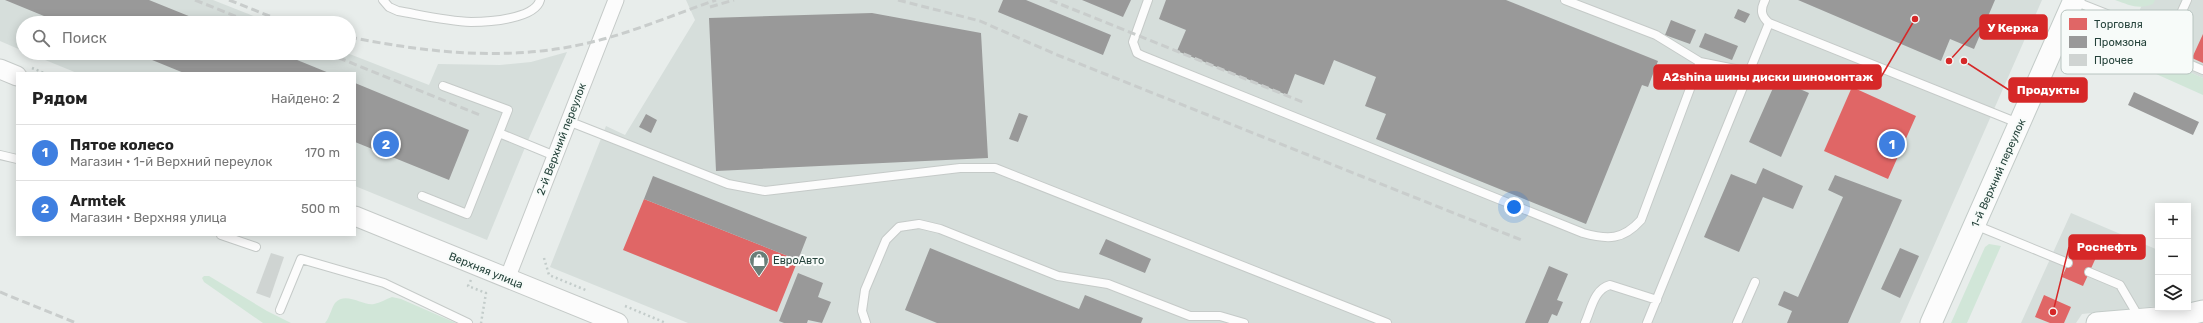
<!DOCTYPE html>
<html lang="ru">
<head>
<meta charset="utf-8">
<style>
	:root { --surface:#fff; --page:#f6f6f6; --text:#222; --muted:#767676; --line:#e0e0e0; --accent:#697e78 }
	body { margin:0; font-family:Rubik,sans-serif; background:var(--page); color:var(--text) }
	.controls { position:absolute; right:12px; bottom:12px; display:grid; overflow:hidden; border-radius:0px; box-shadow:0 2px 10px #0003 }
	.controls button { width:36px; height:36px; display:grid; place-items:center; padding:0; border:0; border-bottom:1px solid var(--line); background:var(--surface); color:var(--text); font:20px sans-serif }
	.you { position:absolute; left:1514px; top:207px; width:14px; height:14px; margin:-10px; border:3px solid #fff; border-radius:50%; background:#1a73e8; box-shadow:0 0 0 6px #1a73e833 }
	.badge { display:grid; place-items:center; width:26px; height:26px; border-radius:50%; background:var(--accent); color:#fff; font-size:13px; font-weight:700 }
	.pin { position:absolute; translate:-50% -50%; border:2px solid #fff; box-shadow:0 1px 4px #0006 }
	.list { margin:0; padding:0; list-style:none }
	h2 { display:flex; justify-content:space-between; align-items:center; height:52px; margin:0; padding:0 16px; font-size:17px }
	h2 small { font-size:13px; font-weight:400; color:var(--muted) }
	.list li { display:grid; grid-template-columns:26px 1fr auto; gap:12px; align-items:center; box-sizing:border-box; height:56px; padding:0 16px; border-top:1px solid var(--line) }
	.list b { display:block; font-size:15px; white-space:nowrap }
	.list p { margin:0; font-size:13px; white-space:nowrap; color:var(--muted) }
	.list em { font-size:13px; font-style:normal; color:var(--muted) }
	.icon { flex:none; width:22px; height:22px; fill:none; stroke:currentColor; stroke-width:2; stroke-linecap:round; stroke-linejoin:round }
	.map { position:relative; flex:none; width:2203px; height:323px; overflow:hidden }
	.search { position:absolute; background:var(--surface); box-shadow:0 2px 10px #0003; left:16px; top:16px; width:340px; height:44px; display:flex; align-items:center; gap:10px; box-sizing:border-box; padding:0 14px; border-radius:22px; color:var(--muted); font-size:15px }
	.panel { position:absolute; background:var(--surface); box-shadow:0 2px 10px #0003; left:16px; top:72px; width:340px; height:164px; border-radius:0px }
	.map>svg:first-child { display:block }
</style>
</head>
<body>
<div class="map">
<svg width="2203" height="323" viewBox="0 0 2203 323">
	<rect width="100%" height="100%" fill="#e8edeb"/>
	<path fill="#d6dedb" d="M0,0H213L271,23H23V51L0,41Z
		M686,0H2042L1900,323H688L550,267L606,126L625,135L695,20Z
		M2144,0H2203V78L2142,51L2133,26Z
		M567,52L526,145L487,240L355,186V73H77L28,53H347L429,85L438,64L500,65L531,62Z
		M2071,213L2158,250V306L2082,314L2076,323H2021Z"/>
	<path fill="#d1e6d8" d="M2115,0H2155L2153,4C2139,10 2129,5 2115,0Z
		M2103,13L2133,26L2142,51L2203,78V95L2069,35L2082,18Z
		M1989,244L2001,246L1967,323H1951L1985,247Z
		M204,276H209L267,311L291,323H263L204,282L202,278Z
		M392,297L401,299L456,323H325C330,317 331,309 335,303C346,291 362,306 374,304C380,303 386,299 392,297Z"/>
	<path fill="#e06666" d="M2203,34V63L2192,58Z
		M1852,87L1916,116L1888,179L1824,151Z
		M644,199L798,260L777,312L623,250Z
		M2078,242L2099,251L2083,286L2062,277Z
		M2044,295L2071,307L2064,323H2050L2035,317Z"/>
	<path fill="#999" d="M5,0H149L206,23H61Z
		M1003,0H1026L1111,35L1103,55L998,12Z
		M1082,0H1131L1123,17Z
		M1166,0H1506L1658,61L1648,87L1642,85L1586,224L1376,139L1386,114L1365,106L1376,77L1334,60L1324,85L1295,74L1287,95L1177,51L1186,30L1159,19Z
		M1798,0H1995L1974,49L1950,39L1941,61Z
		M1738,9L1750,14L1745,23L1734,18Z
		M872,13L981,33L988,158L716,171L709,18Z
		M1671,20L1696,30L1690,44L1665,35Z
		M1705,33L1738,46L1732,60L1699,47Z
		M135,53H280L329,73H184Z
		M1777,79L1809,93L1781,157L1749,142Z
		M355,83L469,130L449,180L355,142Z
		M2134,92L2199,122L2193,135L2128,105Z
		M1019,113L1028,116L1018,142L1009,139Z
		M646,114L657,120L651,133L639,127Z
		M1763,168L1803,186L1793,209L1763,197L1739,252L1704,237L1731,174L1756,184Z
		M1835,175L1902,200L1848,323H1787L1792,311L1778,305L1784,291L1798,297L1843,197L1828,190Z
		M653,176L807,237L798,260L644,199Z
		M1106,239L1151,259L1145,273L1099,254Z
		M930,248L1079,309L1085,295L1143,318L1141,323H937L905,310Z
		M1900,248L1919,256L1900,298L1881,289Z
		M1549,266L1568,274L1557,300L1563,302L1557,316L1552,314L1548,323H1525Z
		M798,273L823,283L818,297L831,302L822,323L808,320L807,323H784L779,321Z"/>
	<path fill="#cfd4d2" d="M271,253L284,257L270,298L256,293Z"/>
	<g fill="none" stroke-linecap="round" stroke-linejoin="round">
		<g stroke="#c5cac8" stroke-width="10">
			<path id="service" d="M383,0L389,7L398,11C421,15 447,21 471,22C488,22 535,19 540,0
				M1148,0L1133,42L1137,53L1143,56L1583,233C1608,240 1623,240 1641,220L1700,62
				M1565,0L1656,35L1700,62L1750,72
				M1765,0C1760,10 1761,16 1769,23L2018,123
				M2187,0L2163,53L2203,70
				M2074,1L2170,39
				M443,86L508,110L499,133
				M568,121L728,184L765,191L960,168H995L1387,323
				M0,155L17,159
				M422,196L467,214L499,133L555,156
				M1975,225L2068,263
				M221,235L256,247
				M2089,272L2120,285L2140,319
				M280,310L301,259L384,283L468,323
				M866,323L862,311L865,290L886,240L899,227L919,224L940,229L1058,276L1108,284L1190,316H1220L1244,323
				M1585,323C1591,310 1594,289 1610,285L1657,300
				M1647,323L1769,23
				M1737,323L1755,282"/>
		</g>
		<g stroke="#c5cac8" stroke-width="17">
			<path id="minor" d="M507,279L616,0"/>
		</g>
		<g stroke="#c5cac8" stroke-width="21">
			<path id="tertiary" d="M0,69L17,76
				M355,216L618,323"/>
		</g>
		<g stroke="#c3cbc8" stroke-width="23">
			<path id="secondary" d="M1931,323L2074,0
				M2097,323L2181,316L2203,311"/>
		</g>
		<path stroke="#c3ccca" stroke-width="2.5" stroke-dasharray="2 3" stroke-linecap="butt" d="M32,68L44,73
			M544,258L549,275L588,291
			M471,280L468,286L486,293L481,323
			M625,306L666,323"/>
		<use href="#service" stroke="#fcfcfc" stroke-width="8"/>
		<use href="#minor" stroke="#fcfcfc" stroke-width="15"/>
		<use href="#tertiary" stroke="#fcfcfc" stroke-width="19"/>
		<use href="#secondary" stroke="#fcfcfc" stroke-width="21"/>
		<path stroke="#c9cdcc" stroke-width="3" stroke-dasharray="8 4" stroke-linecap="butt" d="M195,0L252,23
			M229,0L287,23
			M898,0L980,21L1055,54L1524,241
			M1050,0L1305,103
			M710,7L734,0
			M349,37C429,53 512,62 592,42C634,32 675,14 716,0
			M327,53L480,115
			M0,292L76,323"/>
	</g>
	<defs>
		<g id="shop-pin" transform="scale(1)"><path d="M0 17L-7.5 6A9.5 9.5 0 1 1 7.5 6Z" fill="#697e78" stroke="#f7fbf9"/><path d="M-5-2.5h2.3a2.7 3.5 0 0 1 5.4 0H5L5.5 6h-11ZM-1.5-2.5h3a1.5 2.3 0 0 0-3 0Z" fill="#fff"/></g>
	</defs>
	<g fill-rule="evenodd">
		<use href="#shop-pin" x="759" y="260"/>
	</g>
	<g text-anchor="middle" stroke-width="4" stroke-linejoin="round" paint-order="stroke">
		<g font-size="11" fill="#24423a" stroke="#f7fbf9">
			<text transform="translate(561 139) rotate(-69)" y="4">2-й Верхний переулок</text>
			<text transform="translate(1998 173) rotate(-66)" y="4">1-й Верхний переулок</text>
			<text transform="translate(486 270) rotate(22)" y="4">Верхняя улица</text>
		</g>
		<g font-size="11" fill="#24423a" stroke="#f7fbf9" text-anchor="start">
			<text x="773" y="264">ЕвроАвто</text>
		</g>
	</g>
	<rect x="2061" y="10" width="132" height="64" rx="6" fill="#f7fbf9" stroke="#b8c4c0" stroke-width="1"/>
	<rect x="2069" y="18" width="18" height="12" fill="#e06666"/>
	<rect x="2069" y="36" width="18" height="12" fill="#999"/>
	<rect x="2069" y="54" width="18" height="12" fill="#cfd4d2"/>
	<g font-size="11" fill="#24423a">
		<text x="2094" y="28">Торговля</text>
		<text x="2094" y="46">Промзона</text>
		<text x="2094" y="64">Прочее</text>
	</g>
	<path fill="none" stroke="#d62828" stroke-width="1.5" d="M1949 61L1980 27M1915 19L1881 77M1964 61L2009 90M2053 312L2069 247"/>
	<g fill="#d62828" stroke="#f7fbf9" stroke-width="1.5">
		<circle cx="1949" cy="61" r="4"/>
		<circle cx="1915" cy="19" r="4"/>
		<circle cx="1964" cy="61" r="4"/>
		<circle cx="2053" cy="312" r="4"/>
	</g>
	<g fill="#d62828" stroke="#d62828" stroke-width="1.5">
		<rect x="1980" y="15" width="67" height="24" rx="4"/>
		<rect x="1654" y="65" width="227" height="24" rx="4"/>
		<rect x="2009" y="78" width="78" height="24" rx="4"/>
		<rect x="2069" y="235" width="76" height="24" rx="4"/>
	</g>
	<g font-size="12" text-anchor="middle" font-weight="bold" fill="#fff">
		<text x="2013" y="32">У Кержа</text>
		<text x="1768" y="81">A2shina шины диски шиномонтаж</text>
		<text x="2048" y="94">Продукты</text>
		<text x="2107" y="251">Роснефть</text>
	</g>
</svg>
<div class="controls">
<button>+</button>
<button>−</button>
<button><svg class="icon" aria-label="layers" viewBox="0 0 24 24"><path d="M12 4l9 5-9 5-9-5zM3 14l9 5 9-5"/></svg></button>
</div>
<div class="you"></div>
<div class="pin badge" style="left:1892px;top:144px;background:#3f7fe0">1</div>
<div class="pin badge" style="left:386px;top:144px;background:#3f7fe0">2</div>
<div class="search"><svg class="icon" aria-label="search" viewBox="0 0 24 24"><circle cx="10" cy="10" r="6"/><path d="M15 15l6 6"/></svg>Поиск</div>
<section class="panel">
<h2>Рядом<small>Найдено: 2</small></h2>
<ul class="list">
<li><span class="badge" style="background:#3f7fe0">1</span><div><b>Пятое колесо</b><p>Магазин · 1-й Верхний переулок</p></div><em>170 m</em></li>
<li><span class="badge" style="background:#3f7fe0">2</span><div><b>Armtek</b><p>Магазин · Верхняя улица</p></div><em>500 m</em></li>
</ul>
</section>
</div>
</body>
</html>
